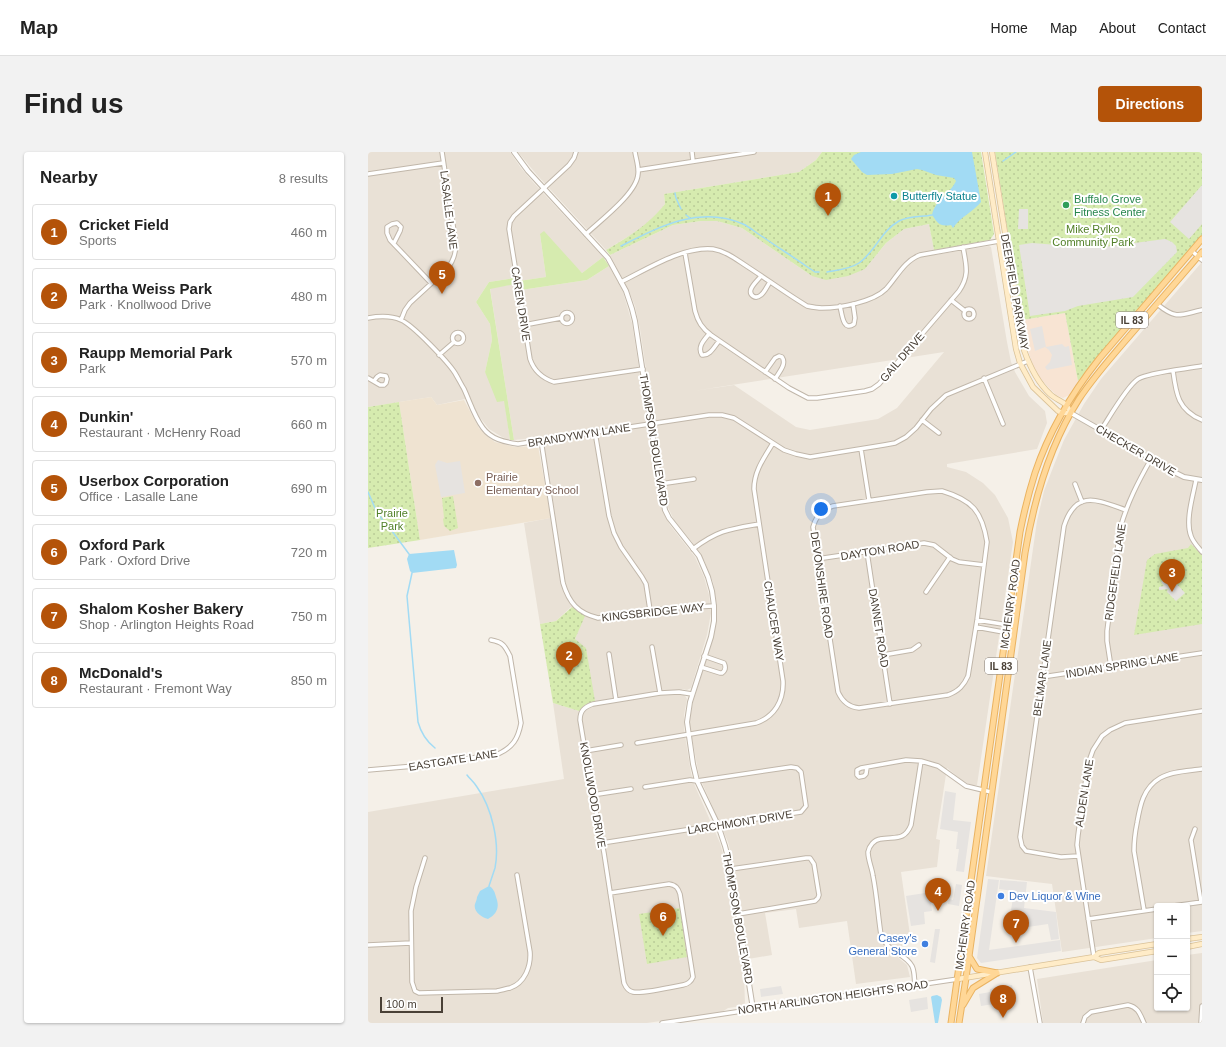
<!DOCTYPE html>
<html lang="en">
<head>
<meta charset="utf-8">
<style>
	:root { --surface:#fff; --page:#f2f2f2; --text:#222; --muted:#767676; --line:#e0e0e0; --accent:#b45309 }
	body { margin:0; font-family:Helvetica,sans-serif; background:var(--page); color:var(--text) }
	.controls { position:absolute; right:12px; bottom:12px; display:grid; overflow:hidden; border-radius:4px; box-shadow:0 1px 3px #0004 }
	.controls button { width:36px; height:36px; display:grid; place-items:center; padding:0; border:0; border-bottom:1px solid var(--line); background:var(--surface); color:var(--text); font:20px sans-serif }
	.scale { position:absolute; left:12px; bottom:10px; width:63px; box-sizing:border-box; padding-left:4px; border:2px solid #494036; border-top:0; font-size:11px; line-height:14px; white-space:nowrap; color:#494036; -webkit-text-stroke:3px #fff; paint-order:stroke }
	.you { position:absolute; left:453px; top:357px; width:14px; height:14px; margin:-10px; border:3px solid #fff; border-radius:50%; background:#1a73e8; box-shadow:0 0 0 6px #1a73e833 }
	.badge { display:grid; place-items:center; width:26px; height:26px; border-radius:50%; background:var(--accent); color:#fff; font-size:13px; font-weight:700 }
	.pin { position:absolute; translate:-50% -33px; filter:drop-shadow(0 1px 2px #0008) }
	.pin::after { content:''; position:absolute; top:21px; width:14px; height:12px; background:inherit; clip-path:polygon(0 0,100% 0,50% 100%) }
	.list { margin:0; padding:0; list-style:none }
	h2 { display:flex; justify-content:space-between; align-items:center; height:52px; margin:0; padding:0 16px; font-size:17px }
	h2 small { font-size:13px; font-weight:400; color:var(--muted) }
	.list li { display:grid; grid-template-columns:26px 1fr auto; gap:12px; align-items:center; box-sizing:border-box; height:56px; margin:0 8px 8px; padding:0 8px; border:1px solid var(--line); border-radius:4px }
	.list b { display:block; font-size:15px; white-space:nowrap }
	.list p { margin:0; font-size:13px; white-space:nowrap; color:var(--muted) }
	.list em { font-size:13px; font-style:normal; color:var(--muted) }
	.icon { flex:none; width:22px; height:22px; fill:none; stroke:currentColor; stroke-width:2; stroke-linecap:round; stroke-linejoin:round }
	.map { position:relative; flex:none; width:834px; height:871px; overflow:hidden; border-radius:4px }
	header { display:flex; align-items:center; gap:24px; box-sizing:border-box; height:56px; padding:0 20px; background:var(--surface); border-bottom:1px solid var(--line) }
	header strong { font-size:19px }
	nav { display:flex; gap:22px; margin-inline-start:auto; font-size:14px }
	.intro { display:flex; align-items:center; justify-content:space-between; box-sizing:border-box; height:96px; padding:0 24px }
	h1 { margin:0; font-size:28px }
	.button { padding:10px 18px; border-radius:4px; background:var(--accent); color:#fff; font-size:14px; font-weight:700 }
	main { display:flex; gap:24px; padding:0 24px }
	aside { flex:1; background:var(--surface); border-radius:4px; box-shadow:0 1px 3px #0004 }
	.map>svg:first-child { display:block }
</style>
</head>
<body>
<header>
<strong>Map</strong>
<nav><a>Home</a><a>Map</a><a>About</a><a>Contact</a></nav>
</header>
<div class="intro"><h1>Find us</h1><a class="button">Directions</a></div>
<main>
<aside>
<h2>Nearby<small>8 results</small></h2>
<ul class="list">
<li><span class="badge">1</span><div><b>Cricket Field</b><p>Sports</p></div><em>460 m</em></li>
<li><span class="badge">2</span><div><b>Martha Weiss Park</b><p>Park · Knollwood Drive</p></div><em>480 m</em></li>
<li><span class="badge">3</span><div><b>Raupp Memorial Park</b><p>Park</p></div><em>570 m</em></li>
<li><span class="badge">4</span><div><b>Dunkin'</b><p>Restaurant · McHenry Road</p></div><em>660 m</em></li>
<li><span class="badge">5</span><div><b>Userbox Corporation</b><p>Office · Lasalle Lane</p></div><em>690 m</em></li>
<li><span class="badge">6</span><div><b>Oxford Park</b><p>Park · Oxford Drive</p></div><em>720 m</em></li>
<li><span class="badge">7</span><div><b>Shalom Kosher Bakery</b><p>Shop · Arlington Heights Road</p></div><em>750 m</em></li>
<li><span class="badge">8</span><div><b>McDonald's</b><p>Restaurant · Fremont Way</p></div><em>850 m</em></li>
</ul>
</aside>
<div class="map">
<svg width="834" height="871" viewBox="0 0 834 871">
	<defs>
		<pattern id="park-dots" width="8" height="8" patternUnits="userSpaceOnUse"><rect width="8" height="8" fill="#d6ebaf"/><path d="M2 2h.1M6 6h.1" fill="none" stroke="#b9cb97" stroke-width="1.8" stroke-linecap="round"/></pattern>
	</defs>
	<rect width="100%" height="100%" fill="#f5f0e8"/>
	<path fill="#e9e1d6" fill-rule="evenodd" d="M0,0H142L153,16L165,30L235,105L214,121L172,82L178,125L151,129L146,126L121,130L108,150L122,172L124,188L117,220L137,251L142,288L134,285L121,277L110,263L102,246L69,253L63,245L0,255Z
		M150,0H454L448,8L431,20L296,42L297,52L287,65L271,78L238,98L169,23Z
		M333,69H349L374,76L444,124L497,117L518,91L536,77L561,72L567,103L621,94L623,95L639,190L643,210L647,220L661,244L677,259L679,271L669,297L579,312V315L598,320L615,331L627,343L640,366L645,390L609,633H603L595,629L579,616L568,687L572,688L569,715L533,720L542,783L527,803L539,813L542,825L488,832L479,769L431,776L428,757L397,761L404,803L380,807L364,705L360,690L331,624L322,575V567L325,550L345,486L348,470L349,455L347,442L345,430L336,408L324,390L306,368L298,351L272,177L267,154L261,139L242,103L305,73ZM576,200L529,256L510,267L442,278L428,275L366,233L325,239Z
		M834,110V779L819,781V754H789V786L694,800L684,732L618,724L669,369L676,339L686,313L696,288L716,252L733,227Z
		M241,114L255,140L264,171L291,348L293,355L302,373L327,405L336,425L341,443L343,461L339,483L323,536L319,538L314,537L315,542L318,545L319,547L316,563V577L323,621L327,634L352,691L356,705L376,824L377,852L374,854L360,856L354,860L279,871H0V660L196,627L185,551L211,559L217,553L227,549L207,487L216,464L203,455L188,469L172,472L156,371L187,365L175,285L146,288L122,136L147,132L153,138L219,128Z
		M834,801V871H675L669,827L789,808V856H819V803Z"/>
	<path fill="#f8e4d3" d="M697,161L710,229L701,243L695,246L688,243L682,237L673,227L666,217L658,192L654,168Z"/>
	<path fill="#efe3d1" d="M63,245L69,253L96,248L111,276L120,285L127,290L147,295L170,294L183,366L52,388L31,250Z"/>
	<path fill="#d6ebaf" d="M176,79L214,121L235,105L241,114L219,128L153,138L151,129L178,125L172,82Z
		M146,126L147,132L122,137L146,288H142L136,249L129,250L117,220L124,188L122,172L108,150L121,130Z"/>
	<path fill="url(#park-dots)" d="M454,0H613L626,82L622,88L566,98L561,72L536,77L518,91L497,117L480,124L458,128L444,124L374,76L349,69H333L305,73L242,103L238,98C262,84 279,74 297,52L296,42L431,20L448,8Z
		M627,0H834V84L736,197L710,229L697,161L654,168Z
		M31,250L52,388L0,396V255Z
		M85,344L90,376L85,378L82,379L76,374L75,367L76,366L74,346Z
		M823,392L834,403V472L766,483L779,408L787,402L820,396Z
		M204,455L217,464L207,487L218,496L227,549L217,553L211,559L185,551L172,472L188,469Z
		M312,756L319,805L279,812L271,762Z"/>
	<path fill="#e6e3e0" d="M834,33V72L821,87L802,70Z
		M651,57H660V77H650Z
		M797,87L804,90L808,94L809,100L765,145L710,154L697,159L662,164L651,93L664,91L728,96Z
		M674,174L678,195L694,192L697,195L701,194L704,213L679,218L677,215L682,210L684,203L681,198L677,195L667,199L662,177Z
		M70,308L79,311L92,309L97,341L73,345L67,313Z
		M797,427L800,430L806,429L817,441L808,449L799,440L800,437L791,438V435L796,434L793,430Z
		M577,639L588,641L585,668L603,670L596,720L588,719L591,697H588L590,680L572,677Z
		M620,727L631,728L621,798L692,788L693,799L613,811L609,806Z
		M632,728L659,730L656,756L688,760L691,787L683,788L680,772L640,778L646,739L631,737Z
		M588,732L594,733L591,754L580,752L581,747L585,748Z
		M582,737L583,744L575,746V749L563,751L564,759L556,760L557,772L543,774L538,744Z
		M567,777H572L567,811L562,810Z
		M644,833L646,846L639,848V850L613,854L611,842L622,840V837Z
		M413,834L415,842L393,845L392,837Z
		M559,845L560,857L543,860L541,848Z"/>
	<path fill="#a2dbf4" d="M493,0H604L613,50C605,60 592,65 585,76L583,73C571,75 570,71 564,63C567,48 582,42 588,29L586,26L568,23L554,18L549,17L524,22L499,23L494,20L483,7L486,3Z
		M86,398L89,413L88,416L44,421L42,419L39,407L41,402Z
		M121,734C125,736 127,740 128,745C132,755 129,762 120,767C113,765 105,759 107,752C108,749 109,747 109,745L112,739Z
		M569,843L573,845L574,848L570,871H567L563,845L564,844Z"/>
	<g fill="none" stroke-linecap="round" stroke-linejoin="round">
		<path stroke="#a2dbf4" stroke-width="1.5" d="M635,9L648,0
			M307,41L308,46L313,57
			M318,63L322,66
			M253,94C291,75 331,53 375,72C382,75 388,81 395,85C409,95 424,104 438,114L447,120H451
			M459,120C470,118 482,117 491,111C507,100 513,79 531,69C541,64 554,65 564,63
			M0,340L7,356L15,369L21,375L41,402
			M44,421L39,444L50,570C53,581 58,589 67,596
			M99,623C102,627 106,630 109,635C124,656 132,691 127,716C125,722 123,728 121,734"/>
		<g stroke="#c1b7aa" stroke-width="5.5">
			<path id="minor" d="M208,0L206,6L201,13L146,64L142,70L141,77L162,207C166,219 174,226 186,230L275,217
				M324,0L325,9
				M270,18L386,0
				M0,22L75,11
				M218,82C233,68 269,41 270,22C271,15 268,7 267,0
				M26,91L32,79L33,75L29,71L24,72L19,75V81L22,88L63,131
				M824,99L834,108
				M317,101L327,159C330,170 334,176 343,183L421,236L440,246H449L497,239L504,237L511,232L591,139C602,123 598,113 595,95
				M393,124C390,128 385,132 383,137C381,143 387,148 393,143C397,140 399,134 402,130
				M253,130C279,117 315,94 345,97C358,99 369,108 380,115C400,128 419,142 439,154C444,155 449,156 454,156C472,156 505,150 518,137C529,125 536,109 552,103L631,89
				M583,148L597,159
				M789,152C809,168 811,163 834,158
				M472,154C474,162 475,180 486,172L487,166L485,152
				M596 162a5 5 0 1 1 10 0a5 5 0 1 1-10 0Z
				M193.5 166a5.5 5.5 0 1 1 11 0a5.5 5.5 0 1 1-11 0Z
				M0,166C11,164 22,163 33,168C45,173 80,210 87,221C90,226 93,232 96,237C102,250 106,264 115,276C123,287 136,290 150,292L341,263H354L366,266L416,298L428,302L442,305L516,293L527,291L538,285L548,276L563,257L578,243L660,209
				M33,168L37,158L42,151L79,117C87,107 89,98 87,86L74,0
				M156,173L193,166
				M84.5 186a5.5 5.5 0 1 1 11 0a5.5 5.5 0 1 1-11 0Z
				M341,182C336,188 329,195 334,203C342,204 346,195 351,189
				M71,203L86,190
				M805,219C808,242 810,258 834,268
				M397,220L407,206L411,204L414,205C419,212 411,220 407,227
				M0,226L12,233H16L18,231L19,227L18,224L12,223L9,225L6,229
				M616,226L635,272
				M554,268L571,281
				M733,278C741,266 759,234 770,227C781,220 819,217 834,214
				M227,280L241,364L246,381L253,395L274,425L278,432L282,458
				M173,288L195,431C201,451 210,461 230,466L304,456L346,454
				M493,297L501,348
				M828,328C825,344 817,369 823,384C825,390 830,395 834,400
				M292,332L326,327
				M707,332L714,350
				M574,339C604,348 614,359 619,390L609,468L600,524C596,533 591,539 580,543L491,556C480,555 474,549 470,540L445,375C448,364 454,357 465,354L559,340Z
				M325,397C350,378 362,377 391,372
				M499,400L522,552
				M449,407L556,391L566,393L584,407L591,410L616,413
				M558,440L582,405
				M609,468L647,474
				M608,475L646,482
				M284,495L292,541
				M241,502L248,548
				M515,503L544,498L551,493
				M333,515L352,521H354C358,518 358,515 356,511L336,504
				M743,515L739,489V479L752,377C759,351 770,330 783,307
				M674,525L834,501
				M269,591L388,571C406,565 416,549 415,529L386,337C386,319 396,306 405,291
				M217,599L253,593
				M499,615L498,622L496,624L491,625L489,623V618L493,616L538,608L553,609L570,614L598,634L623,640
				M0,618L58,613L130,602C145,595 150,587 153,571L142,504C137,494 135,490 123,488
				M224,643L263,637
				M827,677L823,688L833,750
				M234,691L433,660L438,654L433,620L429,616L423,615L329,629L322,628L277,635
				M710,704L693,705L658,699L654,694L652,685L696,374C708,337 729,348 758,358
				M57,706L48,735L43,759L44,830L47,839L51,841L129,839C133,838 138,837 142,836C157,831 163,814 162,800L149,723
				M363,717L438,706H442L446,712L451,743L450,746L447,749L370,762
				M242,741L301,732C308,733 310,736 312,742L325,825C323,830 320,832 315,833C305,835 273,842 265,840C260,839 258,836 256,831L236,701L222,628L212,568C212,559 216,555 225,552L292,541L311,540L324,542
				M805,754L834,750
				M776,758L766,699C766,689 767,681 769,671C772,654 775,636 792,626C804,619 821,619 834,617
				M720,767L789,757
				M0,793L43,791
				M726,805L709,693L710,683L720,612L725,598L734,584L742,578L757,571L834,559
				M662,815L672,871
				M547,833C546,827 547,820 544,814C537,801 520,801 513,783C510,764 509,744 505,724C504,716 500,708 500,700C501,694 506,688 512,687C526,684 536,690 543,673L553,609
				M294,871L590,827
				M715,871L717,865L723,860L760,853C770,855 772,862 776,871
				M833,871L834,854"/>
		</g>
		<g stroke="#c1b7aa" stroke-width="6">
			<path id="tertiary" d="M146,0L160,19L240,106L258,139L264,157L267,169L292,332L297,358L301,366L331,404L340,425L344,439L346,454V469L343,485L322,550L319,570L325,612L329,629L350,673L357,694L363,717L385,857
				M703,261L808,321L816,325L834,328"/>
		</g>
		<g stroke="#dac298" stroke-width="6">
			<path id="secondary" d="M617,0L648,197L652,211L665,235L690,259L694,261H703
				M624,0L656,198C662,215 669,230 682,242C687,247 694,249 698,253C700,255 702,259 703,261
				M819,787L834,785
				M819,795L834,792
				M726,805L731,801L789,792
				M590,827L726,805L733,808L789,799"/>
		</g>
		<g stroke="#eab361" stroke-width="7">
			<path id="primary" d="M601,804L609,817L629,821
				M595,853L605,836L629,821
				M583,871L652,380C656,360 661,340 667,321C681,279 704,241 731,207L834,87
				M591,871L598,826L657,401C666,347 681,294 711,247C727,223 746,202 764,181C787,154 811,127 834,100"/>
		</g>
		<use href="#minor" stroke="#fff" stroke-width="3.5"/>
		<use href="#tertiary" stroke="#fff" stroke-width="4"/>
		<use href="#secondary" stroke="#ffecc8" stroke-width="4.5"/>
		<use href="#primary" stroke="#ffd797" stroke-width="5"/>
	</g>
	<circle fill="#0f9aa8" stroke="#fff" stroke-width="1.5" cx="526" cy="44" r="4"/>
	<circle fill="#2e9e5b" stroke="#fff" stroke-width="1.5" cx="698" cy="53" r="4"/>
	<circle fill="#8d6e63" stroke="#fff" stroke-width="1.5" cx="110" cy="331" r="4"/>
	<g fill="#3f7fe0" stroke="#fff" stroke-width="1.5">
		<circle cx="633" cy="744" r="4"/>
		<circle cx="557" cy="792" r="4"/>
	</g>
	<g text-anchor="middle" stroke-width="4" stroke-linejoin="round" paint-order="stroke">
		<g fill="#fff" stroke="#807972" stroke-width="1">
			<rect x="748" y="160" width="32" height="16" rx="3"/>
			<rect x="617" y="506" width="32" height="16" rx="3"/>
		</g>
		<g font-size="10" font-weight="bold" fill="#494036">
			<text x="764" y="172">IL 83</text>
			<text x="633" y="518">IL 83</text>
		</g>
		<g font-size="11" fill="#0d838f" stroke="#fff" text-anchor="start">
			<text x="534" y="48">Butterfly Statue</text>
		</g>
		<g font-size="11" fill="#27864d" stroke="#fff" text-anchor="start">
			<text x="706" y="51">Buffalo Grove<tspan x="706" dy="13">Fitness Center</tspan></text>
		</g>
		<g font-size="11" fill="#494036" stroke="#fff">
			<text transform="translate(81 58) rotate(83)" y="4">LASALLE LANE</text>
			<text transform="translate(647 140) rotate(80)" y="4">DEERFIELD PARKWAY</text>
			<text transform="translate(153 152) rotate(81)" y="4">CAREN DRIVE</text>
			<text transform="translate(534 205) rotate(-49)" y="4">GAIL DRIVE</text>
			<text transform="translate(211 283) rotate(-9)" y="4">BRANDYWYN LANE</text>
			<text transform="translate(286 288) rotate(81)" y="4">THOMPSON BOULEVARD</text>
			<text transform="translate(768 298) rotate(30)" y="4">CHECKER DRIVE</text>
			<text transform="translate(512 398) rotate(-9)" y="4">DAYTON ROAD</text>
			<text transform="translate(747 420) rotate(-82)" y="4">RIDGEFIELD LANE</text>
			<text transform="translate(454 433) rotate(82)" y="4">DEVONSHIRE ROAD</text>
			<text transform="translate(642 452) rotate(-82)" y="4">MCHENRY ROAD</text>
			<text transform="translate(285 460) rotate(-6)" y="4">KINGSBRIDGE WAY</text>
			<text transform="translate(406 469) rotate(81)" y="4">CHAUCER WAY</text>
			<text transform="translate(511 476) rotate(81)" y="4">DANNET ROAD</text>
			<text transform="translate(754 513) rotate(-9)" y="4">INDIAN SPRING LANE</text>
			<text transform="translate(674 526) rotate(-82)" y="4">BELMAR LANE</text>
			<text transform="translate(85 608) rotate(-9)" y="4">EASTGATE LANE</text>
			<text transform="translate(716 641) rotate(-81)" y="4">ALDEN LANE</text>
			<text transform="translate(225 643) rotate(80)" y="4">KNOLLWOOD DRIVE</text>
			<text transform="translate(372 670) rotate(-9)" y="4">LARCHMONT DRIVE</text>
			<text transform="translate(370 766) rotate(80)" y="4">THOMPSON BOULEVARD</text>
			<text transform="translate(597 773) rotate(-82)" y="4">MCHENRY ROAD</text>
			<text transform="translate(465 845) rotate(-8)" y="4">NORTH ARLINGTON HEIGHTS ROAD</text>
		</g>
		<g font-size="11" fill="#507f26" stroke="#fff">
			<text x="725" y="81">Mike Rylko<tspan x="725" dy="13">Community Park</tspan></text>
			<text x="24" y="365">Prairie<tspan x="24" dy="13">Park</tspan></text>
		</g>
		<g font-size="11" fill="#785e54" stroke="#fff" text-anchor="start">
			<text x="118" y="329">Prairie<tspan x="118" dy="13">Elementary School</tspan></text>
		</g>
		<g font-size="11" fill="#366cbe" stroke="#fff" text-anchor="start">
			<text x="641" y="748">Dev Liquor &amp; Wine</text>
			<text x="549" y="790" text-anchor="end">Casey's<tspan x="549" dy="13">General Store</tspan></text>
		</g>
	</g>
</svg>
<div class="controls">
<button>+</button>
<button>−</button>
<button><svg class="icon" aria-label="locate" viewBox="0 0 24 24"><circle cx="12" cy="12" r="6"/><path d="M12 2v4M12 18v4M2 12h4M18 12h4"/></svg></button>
</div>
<div class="scale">100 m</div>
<div class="you"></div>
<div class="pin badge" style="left:460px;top:64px">1</div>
<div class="pin badge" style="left:201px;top:523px">2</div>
<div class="pin badge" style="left:804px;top:440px">3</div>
<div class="pin badge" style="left:570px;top:759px">4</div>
<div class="pin badge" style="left:74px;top:142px">5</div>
<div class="pin badge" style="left:295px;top:784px">6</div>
<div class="pin badge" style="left:648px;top:791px">7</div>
<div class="pin badge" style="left:635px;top:866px">8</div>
</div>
</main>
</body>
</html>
